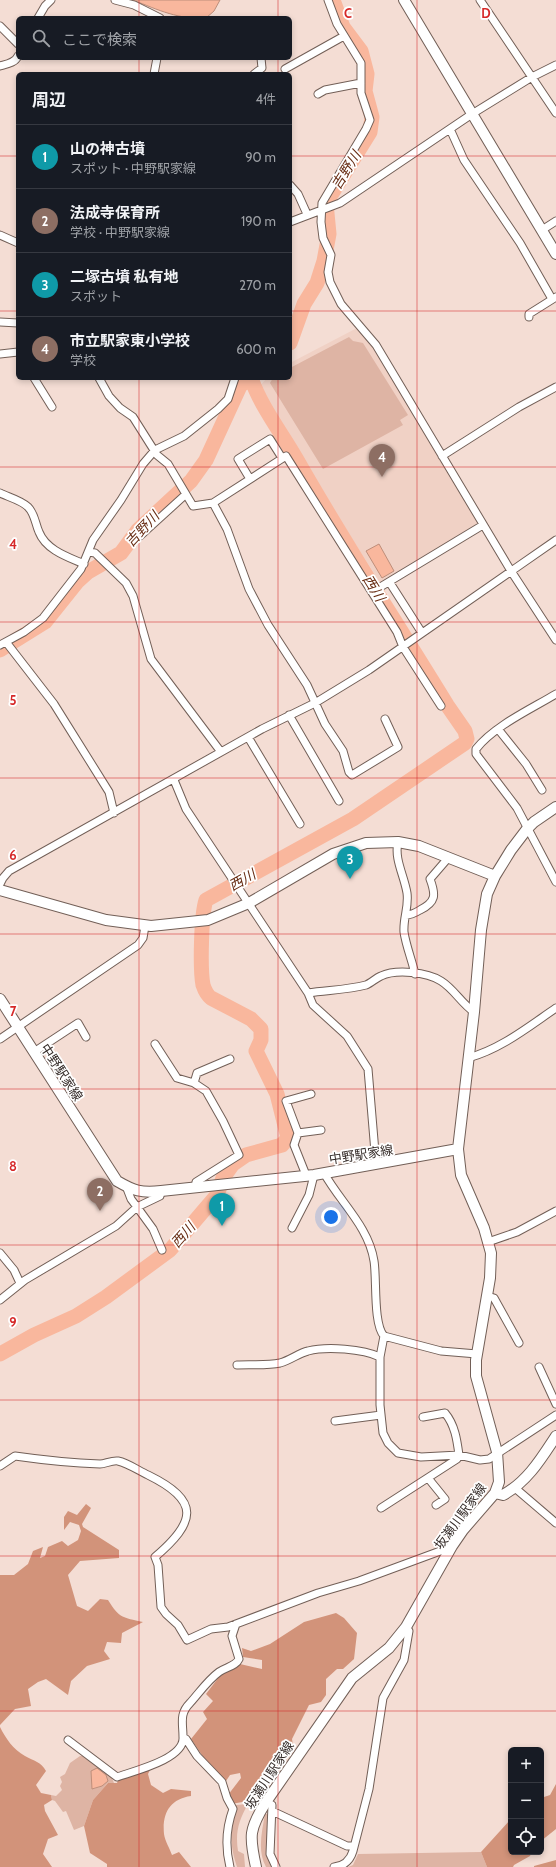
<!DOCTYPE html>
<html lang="ja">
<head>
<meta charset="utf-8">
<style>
	:root { --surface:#171b24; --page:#20242c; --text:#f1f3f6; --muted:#9ea1a6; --line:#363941; --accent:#39778c }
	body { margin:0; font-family:Cabin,"Noto Sans JP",sans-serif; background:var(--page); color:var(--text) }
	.controls { position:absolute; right:12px; bottom:12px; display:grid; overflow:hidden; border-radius:6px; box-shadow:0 2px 6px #0003 }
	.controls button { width:36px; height:36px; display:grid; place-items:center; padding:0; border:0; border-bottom:1px solid var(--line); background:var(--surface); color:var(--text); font:20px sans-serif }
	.you { position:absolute; left:331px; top:1217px; width:14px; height:14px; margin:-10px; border:3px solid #fff; border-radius:50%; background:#1a73e8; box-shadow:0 0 0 6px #1a73e833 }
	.badge { display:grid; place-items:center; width:26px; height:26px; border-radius:50%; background:var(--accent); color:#fff; font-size:13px; font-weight:700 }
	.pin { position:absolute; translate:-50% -33px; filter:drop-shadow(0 1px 2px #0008) }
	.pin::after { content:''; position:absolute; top:21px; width:14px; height:12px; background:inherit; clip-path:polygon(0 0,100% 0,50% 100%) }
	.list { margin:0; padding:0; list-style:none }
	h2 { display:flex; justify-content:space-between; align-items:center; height:52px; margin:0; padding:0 16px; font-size:17px }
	h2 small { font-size:13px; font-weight:400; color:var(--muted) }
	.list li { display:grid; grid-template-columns:26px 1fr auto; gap:12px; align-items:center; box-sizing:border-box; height:64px; padding:0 16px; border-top:1px solid var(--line) }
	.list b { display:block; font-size:15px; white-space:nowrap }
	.list p { margin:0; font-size:13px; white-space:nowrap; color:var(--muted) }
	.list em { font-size:13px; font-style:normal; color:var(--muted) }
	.icon { flex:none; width:22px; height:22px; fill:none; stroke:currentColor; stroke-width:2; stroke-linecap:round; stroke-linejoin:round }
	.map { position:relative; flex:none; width:556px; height:1867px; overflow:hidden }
	.search { position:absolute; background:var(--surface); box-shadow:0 2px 6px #0003; left:16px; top:16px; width:276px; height:44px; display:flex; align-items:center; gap:10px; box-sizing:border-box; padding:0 14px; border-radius:6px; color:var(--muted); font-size:15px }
	.panel { position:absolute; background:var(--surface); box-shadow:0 2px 6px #0003; left:16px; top:72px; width:276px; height:308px; border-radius:6px }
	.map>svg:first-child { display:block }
</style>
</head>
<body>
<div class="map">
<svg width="556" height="1867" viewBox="0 0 556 1867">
	<rect width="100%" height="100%" fill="#f4ddd4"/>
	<path fill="#f0d1c5" d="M357,328L373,348L479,522L433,553L381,584L284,432L259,387L267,378H290V363Z"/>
	<path fill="#deb4a4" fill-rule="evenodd" d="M349,337L353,341L363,343L408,415L400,420L403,425L323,469L270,383L273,378H290V368Z
		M80,1756H84L111,1776L114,1783H108L93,1800L84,1826L74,1830L66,1811L63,1812L55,1801L52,1800L51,1795L56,1796L62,1790L60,1786L62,1782L60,1777L65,1774L70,1763ZM92,1777L105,1782L102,1786L93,1789Z
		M248,1804C239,1820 235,1832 238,1851L244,1854L245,1867H237C228,1840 232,1831 236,1805Z
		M265,1814H269C267,1834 266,1849 273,1867H266C257,1851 262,1831 265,1814Z
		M481,1852L487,1867H348L353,1865L358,1854Z"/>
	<path fill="#d2937a" d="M86,1504L91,1508L82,1524L83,1527L119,1550V1558L80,1561L68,1575L77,1606L88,1611L100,1599L108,1600C120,1619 122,1617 143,1622L122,1633L121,1643L107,1642L104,1651L110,1659L87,1666L71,1681L68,1695L46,1679L38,1682L28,1689L31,1706L15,1709L0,1725V1575H14L28,1564L33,1551L43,1547L40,1558L45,1556L48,1547L62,1541L68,1546L78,1540L81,1531L79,1525L70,1522L64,1530V1517L68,1511L77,1515Z
		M336,1613L344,1618L357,1633L354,1659L343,1669H337L326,1679V1695L321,1702L309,1705L292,1739L293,1745L277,1756L280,1766L269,1784L261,1780L248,1801L231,1804L228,1795L241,1778L240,1773L230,1775L226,1781L208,1764L191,1739L207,1719L203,1712L213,1701L206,1694L222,1673L240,1664L262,1669V1660L243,1657L242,1648L251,1651L270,1644L304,1622Z
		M0,1727C6,1739 13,1749 25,1756C34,1761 41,1762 46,1771L36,1785L41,1793L51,1795L52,1800L44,1805L45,1811L58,1835L48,1839L43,1854L52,1867H0Z
		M152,1766L148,1774L151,1785L163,1793L171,1789L191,1791V1796C170,1799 162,1813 164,1834C165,1841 170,1849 172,1855L179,1852L191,1867H107V1864L90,1853L84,1826L93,1800L108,1783H117L119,1778Z
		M556,1784V1829L541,1841V1798L550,1795Z
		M511,1819V1852H532L530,1856L514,1865L513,1867H487L481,1852Z
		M556,1860V1867H534V1866Z"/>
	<path fill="#f9b79d" stroke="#be8e7a" d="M133,0H220L214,11L206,18C180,20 158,10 133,0Z
		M379,544L394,571L382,578L366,551Z
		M97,1768L106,1775L108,1781L102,1786L92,1789L91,1771Z"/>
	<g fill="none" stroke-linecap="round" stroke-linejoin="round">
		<path stroke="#f9b79d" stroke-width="15" d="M290,343L304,304L317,283L324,261L329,234L326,203L370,132L372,117L365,91L367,74L361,51L343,27L333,0
			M0,650L45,622L77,582L88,572L121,553L138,530L191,481L206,460L240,386L250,378
			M0,1354L34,1335L76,1316L106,1297L170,1250L217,1195L223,1178L233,1164L246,1155L282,1145L288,1138L277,1094L256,1051L261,1040V1029L251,1019L211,998C207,995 205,991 203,985C200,969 201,915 206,900L353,819L465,743L467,739L465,731L447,705C397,623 344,543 297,460C281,432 261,407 251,378"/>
		<g stroke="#725f57" stroke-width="9">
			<path id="street" d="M115,0L134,5L160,18
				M328,0L337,24L361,63V93L370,120L366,129L322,203L321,222L323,238L331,255L328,272L330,282L341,304L376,345L511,571L556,640
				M480,0L556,113
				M38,18L45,6L51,0
				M0,26L18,44
				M0,66C7,64 15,63 18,56
				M285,69L344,36
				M154,74L157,58
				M254,74L262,68L261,58
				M318,94L325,90L361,83
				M450,129L464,160L520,243L552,299
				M290,185L298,194L307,214
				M290,222L340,203L472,114L532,77L556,65
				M542,230L556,221
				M0,235L18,243
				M529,317V314L556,297
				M0,322L18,323
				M0,354L18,352
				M34,378L52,407
				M99,378L109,396L120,408L133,417L157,455L168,464L193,506L213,503L227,529L249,589L268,625L307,685L325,724L343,751L349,772L352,775L398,747L385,719
				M442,456L519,407L556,387
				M250,479L238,459L270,439L282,458
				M0,493C8,497 21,500 28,507C35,514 35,523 39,532C46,550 68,557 84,564
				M213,503L286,456L397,632L403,647L441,706
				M140,536L185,495
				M89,552L95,553L126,583L133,596L151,659L221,752
				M390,583L422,633
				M372,592L483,525
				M6,642L54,704L109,792L114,813
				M0,645L24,632L43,618L81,569L93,540L121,500L143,464L155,450L184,436L218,409L228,399L235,378
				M556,694C531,709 494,726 476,749V754L517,808L556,882
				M289,715L339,801
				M498,729L526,764L542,790
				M248,737L300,824
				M174,780L186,809L308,993L313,1005L347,1036L368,1069L376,1164
				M398,842C394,859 404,875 407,893C409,907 403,918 404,932C406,946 412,960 415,974
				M0,884L3,878L9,871L262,729L315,703L369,670L556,540
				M406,915C411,915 415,913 420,910C436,902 436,895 430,879L449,857
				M308,993C327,990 347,990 366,985C371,983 376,978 381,976C396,969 427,972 441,981C454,989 461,1003 474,1012
				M0,1039L138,945L143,938L145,926
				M155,1044L177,1078L194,1083L206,1091L223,1121L239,1155L196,1182L195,1188
				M34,1052L78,1023L86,1037
				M468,1058C501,1049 528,1027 556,1008
				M194,1083L197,1073L230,1059
				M298,1133L321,1130
				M324,1173C340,1202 369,1227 374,1261C377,1279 373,1324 384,1336L441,1351L477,1354
				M306,1175L294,1145L298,1133L286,1101L311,1094
				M126,1186L131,1199L137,1207L160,1196L161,1191
				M292,1228L309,1195L314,1175
				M488,1242L517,1232L556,1211
				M0,1253L14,1270L20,1283
				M487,1296L494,1298L519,1343
				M0,1300L25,1280L116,1226L137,1207L153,1229L162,1250
				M384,1336L380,1357V1405L383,1433L388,1443L398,1453L421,1457L459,1455L480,1460L489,1459L556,1415
				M237,1365C251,1364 266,1366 280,1363C291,1360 299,1353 308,1351C327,1346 363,1349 380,1357
				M539,1367L556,1404
				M335,1421L381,1415
				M0,1466L15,1456C43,1460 71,1463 100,1464C105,1464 112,1460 118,1461C128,1463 139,1471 148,1475C201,1501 196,1522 155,1557L158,1565L161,1607L166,1614L178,1625L187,1640L211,1629L228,1627L318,1593L359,1581L443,1550L449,1552
				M428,1478L445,1499L436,1505
				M515,1488L556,1523
				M381,1508L457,1459L459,1455C457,1440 455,1425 445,1413L423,1417
				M184,1738L186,1739L197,1756L222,1782L227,1798L233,1809C226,1828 225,1847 230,1867
				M68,1740L117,1777C134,1771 185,1759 183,1737C183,1723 179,1714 190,1703C199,1693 208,1680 219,1672C226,1667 236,1666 239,1659L232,1636L236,1624
				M266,1802L272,1805L270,1854L276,1867
				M272,1811L347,1846H354
				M334,1867C344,1866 350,1861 353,1851L369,1789L383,1698L404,1660L409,1631L406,1627"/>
		</g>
		<g stroke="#725f57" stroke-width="12">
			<path id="secondary" d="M404,0L556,254
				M0,890L106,920L151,926L208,920L249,903L333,854L366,843L398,842L419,846L495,876
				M0,999L117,1181C134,1191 141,1193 161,1191L314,1175L458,1149
				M495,1493L503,1495C527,1482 541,1459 556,1436
				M256,1867C249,1836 249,1829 266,1802L352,1678L389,1648L406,1627L452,1546L463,1530L495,1493L499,1482L497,1452L476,1376V1360L490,1278L491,1253L484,1228L461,1175L458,1149L474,1012L481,930L487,894L495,876L511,850L527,829L534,822L556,807"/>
		</g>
		<use href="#street" stroke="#fff" stroke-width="7"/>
		<use href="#secondary" stroke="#fff" stroke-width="10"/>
	</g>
	<path fill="none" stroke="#d62828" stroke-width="1" stroke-opacity="0.55" d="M139,0V18M278,0V18M417,0V1867M139,58V74M278,58V74M0,156H18M290,156H556M0,311H18M290,311H556M139,378V1867M278,378V1867M0,467H556M0,622H556M0,778H556M0,934H556M0,1089H556M0,1245H556M0,1400H556M0,1556H556M0,1711H556"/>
	<g text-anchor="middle" stroke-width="3.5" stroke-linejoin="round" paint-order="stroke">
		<g font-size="13" fill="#362d2a" stroke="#fff">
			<text transform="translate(62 1072) rotate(57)" y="5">中野駅家線</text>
			<text transform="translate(361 1154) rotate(-9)" y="5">中野駅家線</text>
			<text transform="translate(460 1516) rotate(-54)" y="5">坂瀬川駅家線</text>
			<text transform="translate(269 1775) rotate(-57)" y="5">坂瀬川駅家線</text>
		</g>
		<g font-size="14" font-style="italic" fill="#672c13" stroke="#fff">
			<text transform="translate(346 170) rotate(-58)" y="5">吉野川</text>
			<text transform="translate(142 529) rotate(-47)" y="5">吉野川</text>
			<text transform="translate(374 588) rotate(58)" y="5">西川</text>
			<text transform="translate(242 880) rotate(-29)" y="5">西川</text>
			<text transform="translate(183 1235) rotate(-49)" y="5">西川</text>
		</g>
	</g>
	<g font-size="13" text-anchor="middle" font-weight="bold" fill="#d62828" stroke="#fff" stroke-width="3.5" stroke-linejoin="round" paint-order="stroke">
		<text x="348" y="18">C</text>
		<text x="486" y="18">D</text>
		<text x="13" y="549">4</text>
		<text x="13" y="705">5</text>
		<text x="13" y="860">6</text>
		<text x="13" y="1016">7</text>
		<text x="13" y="1171">8</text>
		<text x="13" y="1327">9</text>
	</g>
</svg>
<div class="controls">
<button>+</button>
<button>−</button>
<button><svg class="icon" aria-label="locate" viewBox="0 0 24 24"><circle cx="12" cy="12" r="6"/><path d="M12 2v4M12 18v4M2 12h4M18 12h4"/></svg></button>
</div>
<div class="you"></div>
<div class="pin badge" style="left:222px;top:1226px;background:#0f9aa8">1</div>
<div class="pin badge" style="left:100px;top:1211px;background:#8d6e63">2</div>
<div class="pin badge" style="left:350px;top:879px;background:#0f9aa8">3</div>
<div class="pin badge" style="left:382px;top:477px;background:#8d6e63">4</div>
<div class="search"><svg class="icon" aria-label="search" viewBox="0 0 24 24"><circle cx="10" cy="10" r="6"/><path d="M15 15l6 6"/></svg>ここで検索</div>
<section class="panel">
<h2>周辺<small>4件</small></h2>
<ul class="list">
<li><span class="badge" style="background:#0f9aa8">1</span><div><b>山の神古墳</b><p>スポット · 中野駅家線</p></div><em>90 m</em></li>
<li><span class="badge" style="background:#8d6e63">2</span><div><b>法成寺保育所</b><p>学校 · 中野駅家線</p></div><em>190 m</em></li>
<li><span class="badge" style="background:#0f9aa8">3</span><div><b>二塚古墳 私有地</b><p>スポット</p></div><em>270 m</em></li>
<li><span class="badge" style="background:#8d6e63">4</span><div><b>市立駅家東小学校</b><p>学校</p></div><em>600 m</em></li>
</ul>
</section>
</div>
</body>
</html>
